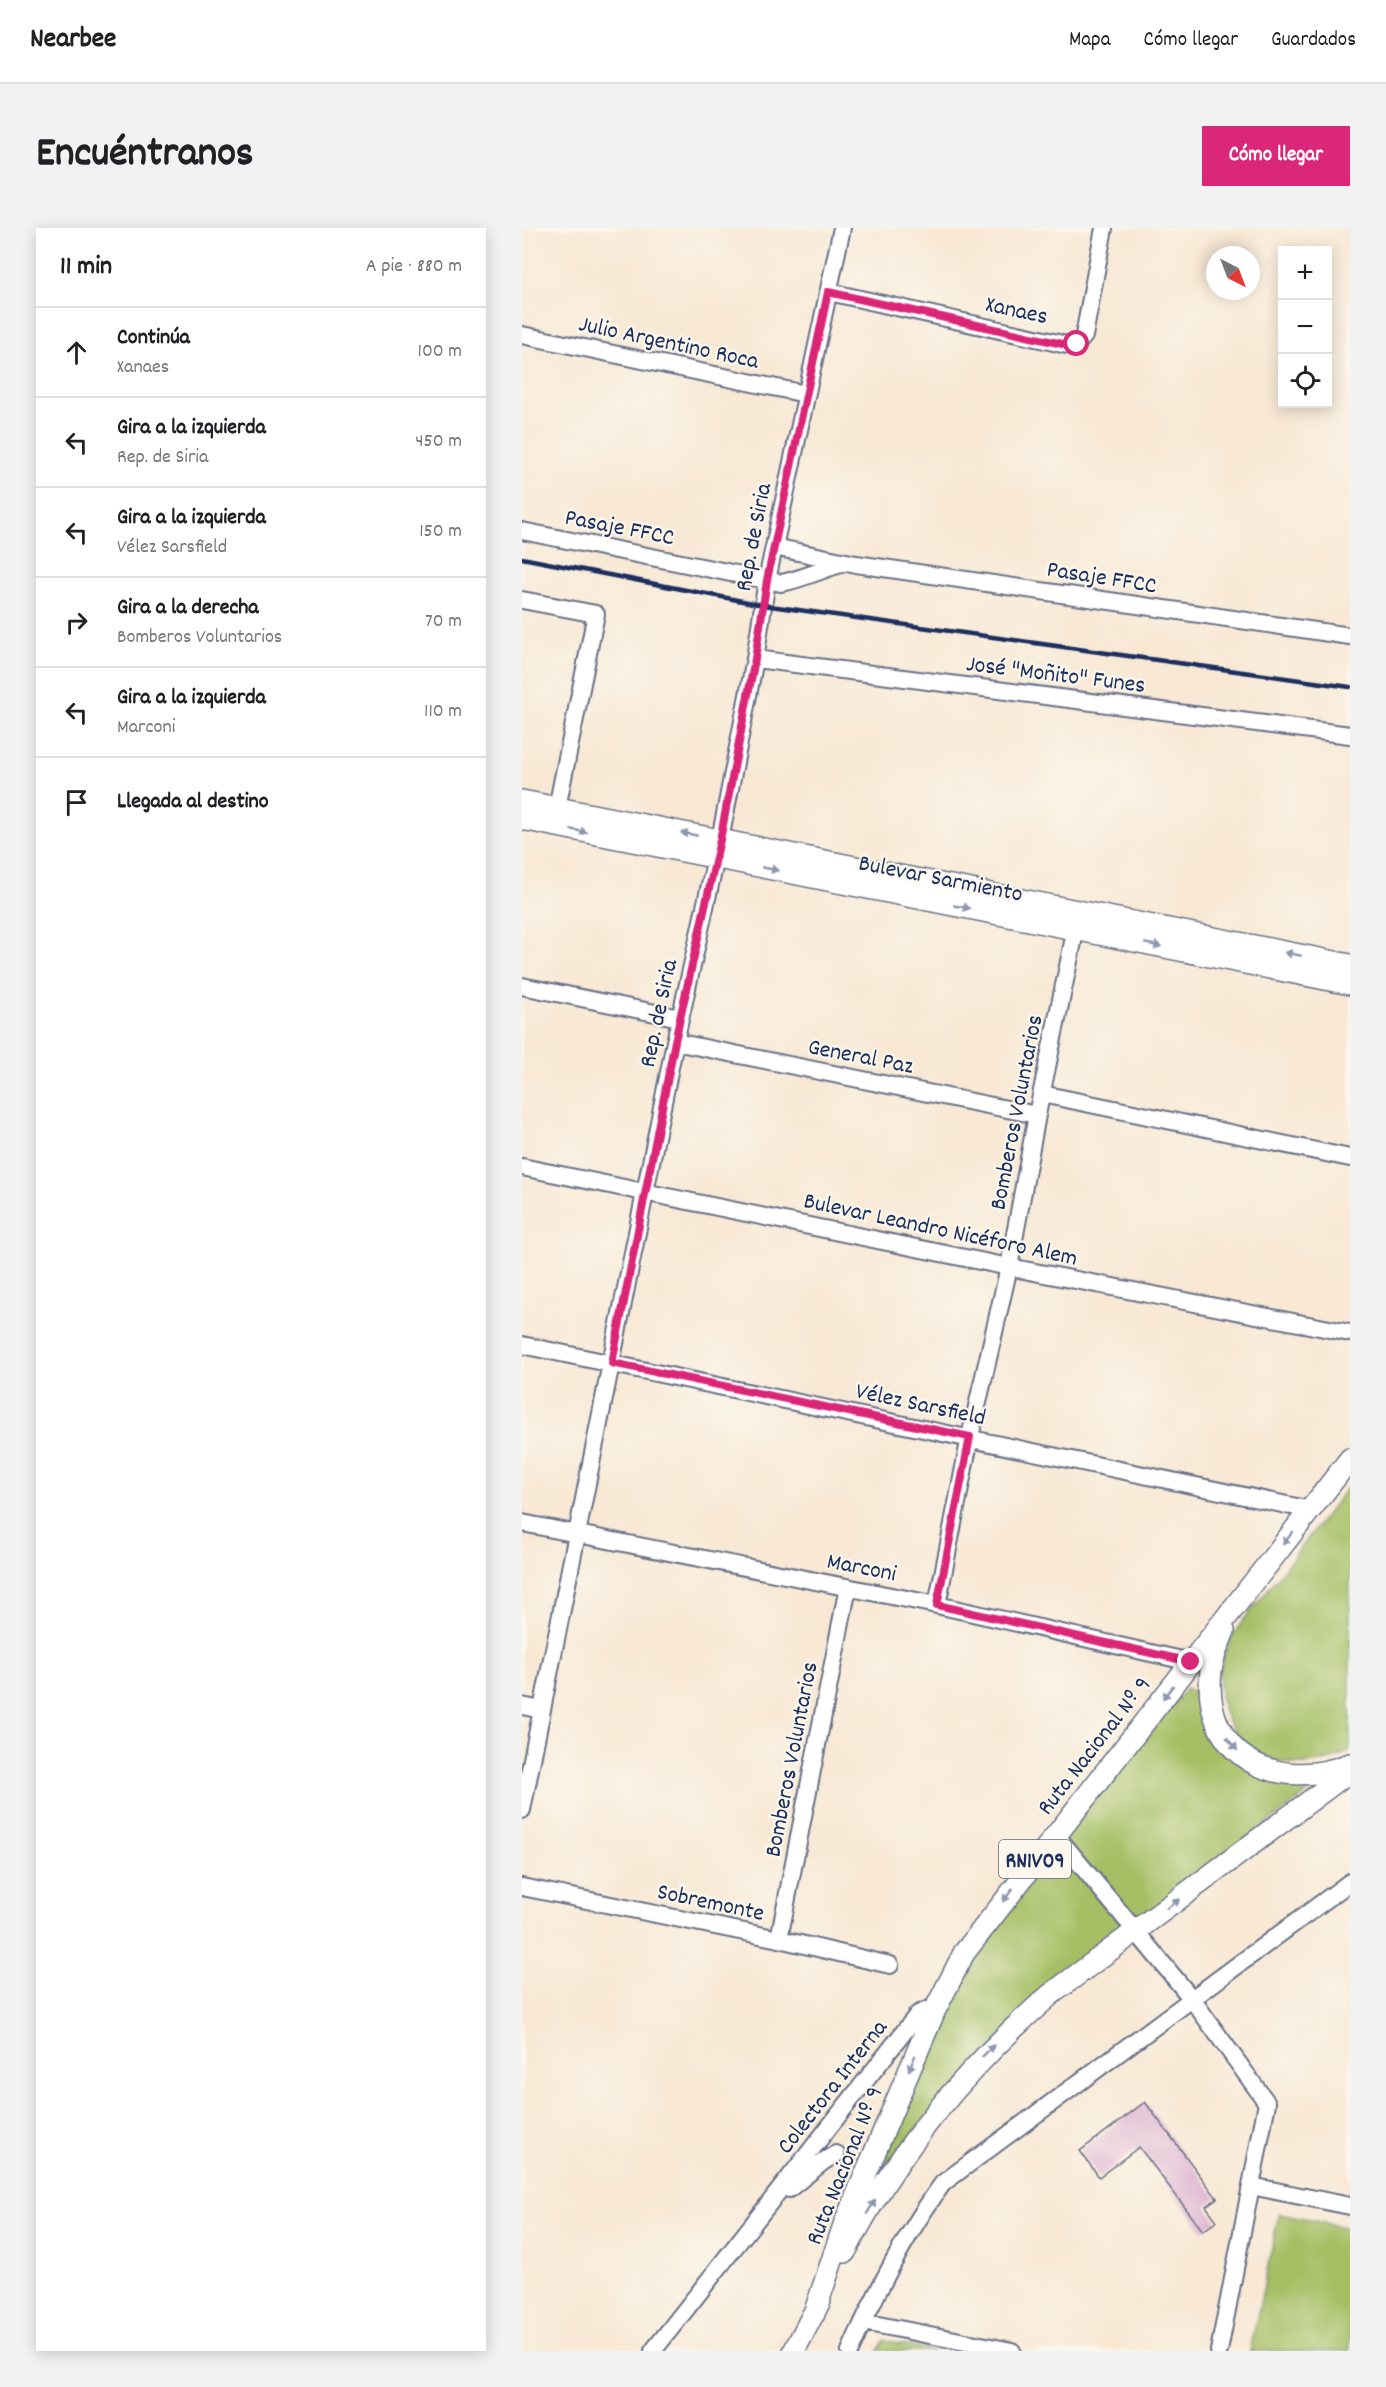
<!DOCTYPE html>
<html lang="es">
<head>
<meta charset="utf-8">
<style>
	:root { --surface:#fff; --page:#f2f2f2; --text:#202124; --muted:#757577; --line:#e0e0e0; --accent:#db2777 }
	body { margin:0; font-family:Dekko,sans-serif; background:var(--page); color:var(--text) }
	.controls { position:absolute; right:18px; top:18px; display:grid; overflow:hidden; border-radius:0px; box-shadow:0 3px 15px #0003 }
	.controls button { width:54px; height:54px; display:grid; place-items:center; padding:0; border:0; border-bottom:2px solid var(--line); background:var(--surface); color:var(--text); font:30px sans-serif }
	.compass { position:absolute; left:684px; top:18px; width:54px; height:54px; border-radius:50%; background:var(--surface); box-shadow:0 3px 15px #0003; rotate:138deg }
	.stop { position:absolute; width:18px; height:18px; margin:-14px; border:4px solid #db2777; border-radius:50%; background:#fff }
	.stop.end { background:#db2777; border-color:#fff; box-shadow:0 2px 6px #0008 }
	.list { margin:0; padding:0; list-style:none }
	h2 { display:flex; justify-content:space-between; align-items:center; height:78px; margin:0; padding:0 24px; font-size:26px }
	h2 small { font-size:20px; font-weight:400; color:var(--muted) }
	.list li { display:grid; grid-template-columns:39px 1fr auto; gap:18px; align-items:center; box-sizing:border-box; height:90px; padding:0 24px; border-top:2px solid var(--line) }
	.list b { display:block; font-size:22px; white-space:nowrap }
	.list p { margin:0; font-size:20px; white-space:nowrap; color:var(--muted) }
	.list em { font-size:20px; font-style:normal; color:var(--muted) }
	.icon { flex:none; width:33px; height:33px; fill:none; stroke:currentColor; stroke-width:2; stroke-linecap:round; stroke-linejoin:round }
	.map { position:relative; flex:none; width:828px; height:2123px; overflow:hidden; border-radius:0px }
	header { display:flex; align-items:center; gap:36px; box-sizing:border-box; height:84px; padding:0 30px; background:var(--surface); border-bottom:2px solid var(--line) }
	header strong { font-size:28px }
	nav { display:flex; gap:33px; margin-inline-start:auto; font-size:21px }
	.intro { display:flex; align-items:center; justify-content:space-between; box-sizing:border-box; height:144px; padding:0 36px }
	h1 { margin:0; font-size:42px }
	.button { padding:15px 27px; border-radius:0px; background:var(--accent); color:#fff; font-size:21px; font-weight:700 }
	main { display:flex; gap:36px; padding:0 36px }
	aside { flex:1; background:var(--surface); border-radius:0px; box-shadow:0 3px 15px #0003 }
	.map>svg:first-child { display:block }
</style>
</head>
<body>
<header>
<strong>Nearbee</strong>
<nav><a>Mapa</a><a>Cómo llegar</a><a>Guardados</a></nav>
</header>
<div class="intro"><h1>Encuéntranos</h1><a class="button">Cómo llegar</a></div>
<main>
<aside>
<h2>11 min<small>A pie · 880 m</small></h2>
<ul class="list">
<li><svg class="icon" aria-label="ahead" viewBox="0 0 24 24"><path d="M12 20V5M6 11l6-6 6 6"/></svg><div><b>Continúa</b><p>Xanaes</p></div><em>100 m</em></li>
<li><svg class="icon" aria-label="left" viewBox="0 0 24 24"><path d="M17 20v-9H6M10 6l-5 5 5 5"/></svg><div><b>Gira a la izquierda</b><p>Rep. de Siria</p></div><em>450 m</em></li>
<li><svg class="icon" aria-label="left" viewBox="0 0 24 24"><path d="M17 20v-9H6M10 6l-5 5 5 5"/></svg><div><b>Gira a la izquierda</b><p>Vélez Sarsfield</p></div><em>150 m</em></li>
<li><svg class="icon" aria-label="right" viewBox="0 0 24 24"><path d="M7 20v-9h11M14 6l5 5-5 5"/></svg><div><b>Gira a la derecha</b><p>Bomberos Voluntarios</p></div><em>70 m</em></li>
<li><svg class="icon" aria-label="left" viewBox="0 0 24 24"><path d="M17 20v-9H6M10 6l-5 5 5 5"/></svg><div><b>Gira a la izquierda</b><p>Marconi</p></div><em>110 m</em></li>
<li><svg class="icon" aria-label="arrive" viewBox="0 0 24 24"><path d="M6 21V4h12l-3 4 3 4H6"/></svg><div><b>Llegada al destino</b></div></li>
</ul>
</aside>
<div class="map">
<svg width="828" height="2123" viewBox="0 0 828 2123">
	<rect width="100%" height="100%" fill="#fbf7ec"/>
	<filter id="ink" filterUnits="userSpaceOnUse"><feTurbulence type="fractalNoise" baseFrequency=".0167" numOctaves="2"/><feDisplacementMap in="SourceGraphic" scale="12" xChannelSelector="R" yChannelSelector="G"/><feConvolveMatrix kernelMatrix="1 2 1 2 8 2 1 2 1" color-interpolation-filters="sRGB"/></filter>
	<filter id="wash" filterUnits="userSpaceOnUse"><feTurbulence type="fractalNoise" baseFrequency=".008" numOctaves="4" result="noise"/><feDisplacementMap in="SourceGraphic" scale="24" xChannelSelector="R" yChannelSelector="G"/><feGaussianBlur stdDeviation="1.35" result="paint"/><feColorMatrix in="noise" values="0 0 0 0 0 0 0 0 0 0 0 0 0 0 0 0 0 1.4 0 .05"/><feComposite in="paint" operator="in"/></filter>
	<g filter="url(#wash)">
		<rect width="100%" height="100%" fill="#f8e8d4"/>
		<path fill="#a6bf65" stroke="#607762" stroke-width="1.5" d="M828,1256V1522C803,1538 767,1541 740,1527C708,1510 692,1475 699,1438C705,1406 733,1379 752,1354C778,1321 803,1289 828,1256Z
			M664,1461L680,1466L723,1541L756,1555L795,1558L510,1771L327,1999L442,1742L483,1681Z
			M757,1986L828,2000V2123H728Z
			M362,2112L412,2123H356Z"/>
		<g id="blocks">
			<path fill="#ddb2d1" d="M623,1874L695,1970L684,1978L695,1993L681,2003L617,1919L577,1949L558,1923Z"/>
		</g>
	</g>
	<g filter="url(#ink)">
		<use href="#blocks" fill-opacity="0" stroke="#687087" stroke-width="1.5"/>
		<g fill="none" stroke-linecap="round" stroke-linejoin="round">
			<g stroke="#687087" stroke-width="20">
				<path id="minor" d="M307,64L545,117L555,116L562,108L582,0
					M0,107L284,166
					M0,303L259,355C281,351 300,341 322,335
					M252,319L334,336L828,408
					M0,372L74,386L35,580
					M233,431L828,507
					M0,758L158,790
					M153,814L515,887
					M520,866L828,930
					M0,939L487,1039L828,1105
					M0,1117L789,1282
					M0,1295L415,1377L669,1434
					M415,1377L448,1209L487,1039L515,887L556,690
					M0,1478L20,1482
					M0,1582L153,814L198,612L233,431L245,352L320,0
					M533,1606L670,1771L745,1875L697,2123
					M0,1659L257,1711L368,1737
					M257,1711L326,1359
					M729,1958L828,1978
					M267,1961L302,1933L314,1926
					M341,2094L490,2123
					M131,2123L396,1786L415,1778
					M328,2123C354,2064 383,2007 421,1955L828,1654"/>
			</g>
			<g stroke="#687087" stroke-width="24">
				<path id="major" d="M0,573L828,737
					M0,591L828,756
					M702,1403C697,1415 691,1428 689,1442C679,1529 755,1565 828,1536
					M323,2024C376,1922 442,1842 528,1767L828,1543
					M292,2086L322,1997L413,1782L442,1725L828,1231
					M272,2123L298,2073"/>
			</g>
			<use href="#minor" stroke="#fff" stroke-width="16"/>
			<use href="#major" stroke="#fff" stroke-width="21"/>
			<path stroke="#1b2f5e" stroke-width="4.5" d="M0,330L241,377L828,459"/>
		</g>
		<defs><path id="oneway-solid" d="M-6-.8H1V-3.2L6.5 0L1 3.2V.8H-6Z" transform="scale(1.5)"/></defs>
		<g fill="#8d97ae">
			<use href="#oneway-solid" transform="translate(57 603) rotate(11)"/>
			<use href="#oneway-solid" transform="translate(167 606) rotate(-169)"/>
			<use href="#oneway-solid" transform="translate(248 641) rotate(11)"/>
			<use href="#oneway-solid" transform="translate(440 679) rotate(11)"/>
			<use href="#oneway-solid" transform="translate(631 717) rotate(11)"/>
			<use href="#oneway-solid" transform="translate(771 726) rotate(-169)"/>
			<use href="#oneway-solid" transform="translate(766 1310) rotate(128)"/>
			<use href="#oneway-solid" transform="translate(646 1464) rotate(128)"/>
			<use href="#oneway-solid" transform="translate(710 1516) rotate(50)"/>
			<use href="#oneway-solid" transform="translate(486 1667) rotate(127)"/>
			<use href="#oneway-solid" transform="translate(651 1676) rotate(-37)"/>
			<use href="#oneway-solid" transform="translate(466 1823) rotate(-45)"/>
			<use href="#oneway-solid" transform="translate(390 1835) rotate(113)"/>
			<use href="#oneway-solid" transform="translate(349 1979) rotate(-59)"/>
		</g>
	</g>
	<g fill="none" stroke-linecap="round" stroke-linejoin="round" filter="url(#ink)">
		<path stroke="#db2777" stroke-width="8" d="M555,116L545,117L306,64L245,352L233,431L198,612L153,813L90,1135L448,1209L415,1377L669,1434"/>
	</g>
	<g text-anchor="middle" stroke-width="4.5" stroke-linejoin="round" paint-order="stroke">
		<rect fill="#fbf7ec" stroke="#5e6b89" stroke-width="1.5" x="477" y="1612" width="72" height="38" rx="4.5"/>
		<g font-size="22" font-weight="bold" fill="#1b2f5e">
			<text x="513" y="1639">RN1V09</text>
		</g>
		<g font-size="24" fill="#1b2f5e" stroke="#fbf7ec">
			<text transform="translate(495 81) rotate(12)" y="8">Xanaes</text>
			<text transform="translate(147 113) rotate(12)" y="8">Julio Argentino Roca</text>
			<text transform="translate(98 298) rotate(11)" y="8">Pasaje FFCC</text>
			<text transform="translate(230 309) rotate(-79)" y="8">Rep. de Siria</text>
			<text transform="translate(580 348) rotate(9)" y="8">Pasaje FFCC</text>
			<text transform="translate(534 445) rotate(7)" y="8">José "Moñito" Funes</text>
			<text transform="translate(419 649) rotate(11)" y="8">Bulevar Sarmiento</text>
			<text transform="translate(135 785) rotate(-78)" y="8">Rep. de Siria</text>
			<text transform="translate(339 827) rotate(11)" y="8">General Paz</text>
			<text transform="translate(493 884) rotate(-79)" y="8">Bomberos Voluntarios</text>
			<text transform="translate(419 1000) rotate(12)" y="8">Bulevar Leandro Nicéforo Alem</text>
			<text transform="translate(399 1175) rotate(12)" y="8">Vélez Sarsfield</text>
			<text transform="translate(340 1338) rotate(11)" y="8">Marconi</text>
			<text transform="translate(571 1517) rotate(-52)" y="8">Ruta Nacional Nº 9</text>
			<text transform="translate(268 1531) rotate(-79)" y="8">Bomberos Voluntarios</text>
			<text transform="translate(189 1673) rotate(12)" y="8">Sobremonte</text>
			<text transform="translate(309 1858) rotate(-52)" y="8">Colectora Interna</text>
			<text transform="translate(321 1937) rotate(-68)" y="8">Ruta Nacional Nº 9</text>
		</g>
	</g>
</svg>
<div class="controls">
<button>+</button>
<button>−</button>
<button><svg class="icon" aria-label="locate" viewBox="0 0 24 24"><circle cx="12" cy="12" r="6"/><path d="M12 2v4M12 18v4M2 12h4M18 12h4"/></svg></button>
</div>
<svg class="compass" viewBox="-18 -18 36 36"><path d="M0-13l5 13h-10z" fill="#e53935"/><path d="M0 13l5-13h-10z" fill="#757577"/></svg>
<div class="stop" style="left:555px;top:116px"></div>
<div class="stop end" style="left:669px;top:1434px"></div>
</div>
</main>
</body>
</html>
